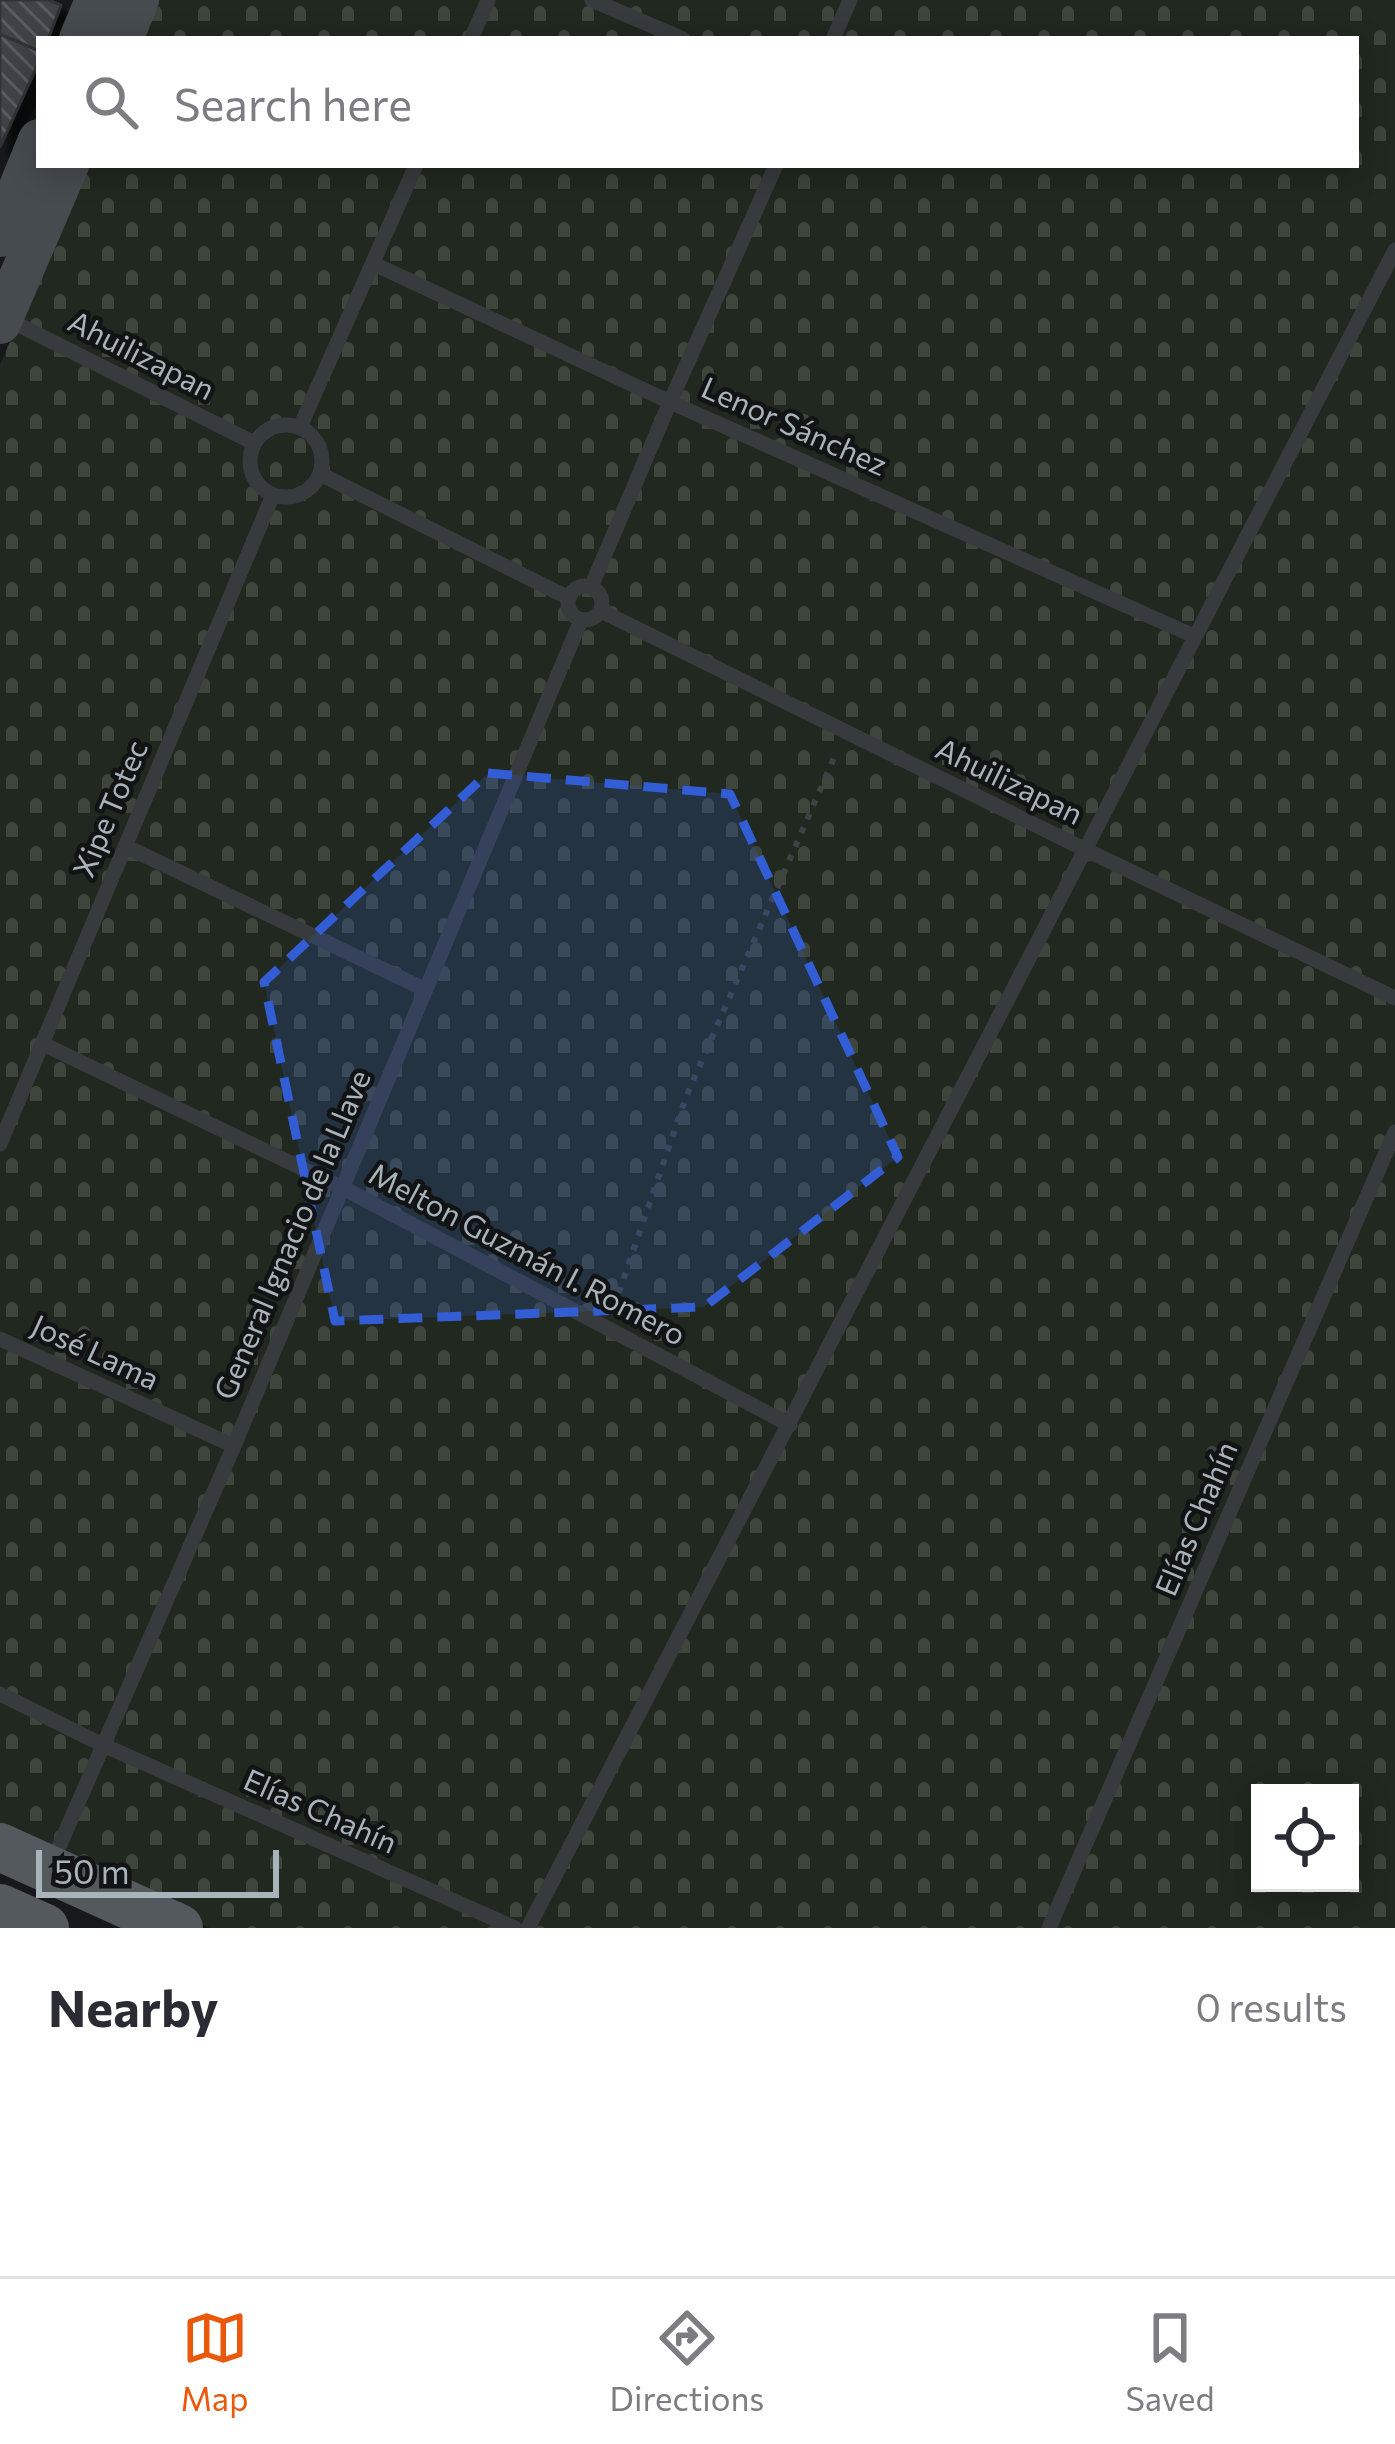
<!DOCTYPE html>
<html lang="en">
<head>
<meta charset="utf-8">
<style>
	:root { --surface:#fff; --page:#f7f7f7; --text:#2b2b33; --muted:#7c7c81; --line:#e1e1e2; --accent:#ea580c }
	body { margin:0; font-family:Commissioner,sans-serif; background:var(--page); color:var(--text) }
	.controls { position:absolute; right:36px; bottom:36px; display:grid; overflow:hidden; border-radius:0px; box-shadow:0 6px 30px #0003 }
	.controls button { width:108px; height:108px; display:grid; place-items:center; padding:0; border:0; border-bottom:3px solid var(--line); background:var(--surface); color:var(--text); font:60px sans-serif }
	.scale { position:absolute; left:36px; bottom:30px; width:243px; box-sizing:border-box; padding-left:12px; border:6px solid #a9b3ba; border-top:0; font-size:33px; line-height:42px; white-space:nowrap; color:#a9b3ba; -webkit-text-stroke:9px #121314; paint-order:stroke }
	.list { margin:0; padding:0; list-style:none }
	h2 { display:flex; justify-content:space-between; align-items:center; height:156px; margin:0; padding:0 48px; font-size:51px }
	h2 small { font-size:39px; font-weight:400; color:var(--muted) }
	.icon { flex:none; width:66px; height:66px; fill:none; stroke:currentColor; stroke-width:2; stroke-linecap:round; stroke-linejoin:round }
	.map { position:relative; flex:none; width:1395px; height:1928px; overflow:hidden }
	.search { position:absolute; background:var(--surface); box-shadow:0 6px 30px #0003; left:36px; right:36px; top:36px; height:132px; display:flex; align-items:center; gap:30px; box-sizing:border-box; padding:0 42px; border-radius:0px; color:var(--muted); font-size:45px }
	.sheet { height:348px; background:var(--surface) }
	nav { display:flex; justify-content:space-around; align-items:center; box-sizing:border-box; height:168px; border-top:3px solid var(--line); background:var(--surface); font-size:33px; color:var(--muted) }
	nav a { display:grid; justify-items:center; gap:6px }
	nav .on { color:var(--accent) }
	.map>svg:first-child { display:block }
</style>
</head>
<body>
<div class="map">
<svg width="1395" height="1928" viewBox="0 0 1395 1928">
	<defs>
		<pattern id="cemetery-stones" width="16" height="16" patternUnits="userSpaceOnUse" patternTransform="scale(3)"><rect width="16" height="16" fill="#20281f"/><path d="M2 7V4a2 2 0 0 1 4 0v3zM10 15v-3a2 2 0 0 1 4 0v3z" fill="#3e453d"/></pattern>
		<pattern id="building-back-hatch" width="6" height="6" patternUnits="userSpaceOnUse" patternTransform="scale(3)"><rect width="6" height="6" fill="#414346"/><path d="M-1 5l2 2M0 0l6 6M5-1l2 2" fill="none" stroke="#5a5c5f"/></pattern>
		<filter id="shadow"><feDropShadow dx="11" dy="11" stdDeviation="3" flood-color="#0009"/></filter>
	</defs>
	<rect width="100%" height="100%" fill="#171819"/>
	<path fill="url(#cemetery-stones)" fill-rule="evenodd" d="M154,0H1395V1928H210L0,1832V365L84,165H1356V39H138ZM1260,1793H1350V1883H1260Z"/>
	<path fill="url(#building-back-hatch)" stroke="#313235" stroke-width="3" filter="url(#shadow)" d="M0,0H49L61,5L48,39H39V51L0,34Z
		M0,34L39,51V62L0,147Z"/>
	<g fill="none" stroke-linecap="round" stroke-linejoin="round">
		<path stroke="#3e4245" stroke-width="6" stroke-dasharray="6 9" stroke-linecap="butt" d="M614,1307L686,1097L837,751"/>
		<path stroke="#383b3e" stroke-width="15" d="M592,0L683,39
			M471,39L488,0
			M833,39L850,0
			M374,264L670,402L1194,636
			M5,318L254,443
			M250 461a36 36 0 1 1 72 0a36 36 0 1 1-72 0Z
			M300,427L416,165
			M320,474L569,598
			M568 603a17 17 0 1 1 34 0a17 17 0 1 1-34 0Z
			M591,587L670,402L776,165
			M601,611L1084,849L1395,998
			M125,846L424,989
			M43,1044L343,1188L790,1425
			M0,1144L273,495
			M0,1339L234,1446
			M0,1694L103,1745L515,1928
			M51,1865L234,1446L581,620
			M528,1928L1395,250
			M1049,1928L1395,1132"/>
		<path stroke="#464b4f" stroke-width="42" d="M80,39L96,0
			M122,39L138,0
			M0,236L39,140
			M0,323L68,165"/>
		<path stroke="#54595e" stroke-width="48" d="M0,1847L179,1928
			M0,1908L45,1928"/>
	</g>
	<path fill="#325dd4" fill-opacity="0.2" stroke="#325dd4" stroke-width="9" stroke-dasharray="24 15" stroke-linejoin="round" d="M488,773L730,794L898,1157L704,1307L335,1321L264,982Z"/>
	<g text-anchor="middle" stroke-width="9" stroke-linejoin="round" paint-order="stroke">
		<g font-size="30" fill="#a9b3ba" stroke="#121314">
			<text transform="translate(141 356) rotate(27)" y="10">Ahuilizapan</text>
			<text transform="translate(794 427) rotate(24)" y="10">Lenor Sánchez</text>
			<text transform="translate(1009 782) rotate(26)" y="10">Ahuilizapan</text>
			<text transform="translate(111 809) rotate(-67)" y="10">Xipe Totec</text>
			<text transform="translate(293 1235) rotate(-67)" y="10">General Ignacio de la Llave</text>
			<text transform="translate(527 1255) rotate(28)" y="10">Melton Guzmán I. Romero</text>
			<text transform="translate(95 1353) rotate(25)" y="10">José Lama</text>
			<text transform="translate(1197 1519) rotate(-67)" y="10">Elías Chahín</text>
			<text transform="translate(320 1812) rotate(24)" y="10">Elías Chahín</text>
		</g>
	</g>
</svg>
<div class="controls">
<button><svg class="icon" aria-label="locate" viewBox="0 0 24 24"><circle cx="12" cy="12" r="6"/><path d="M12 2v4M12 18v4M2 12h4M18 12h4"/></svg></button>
</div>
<div class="scale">50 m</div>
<div class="search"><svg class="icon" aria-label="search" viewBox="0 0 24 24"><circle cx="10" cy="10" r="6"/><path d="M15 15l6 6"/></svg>Search here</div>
</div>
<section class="sheet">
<h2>Nearby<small>0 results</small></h2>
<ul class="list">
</ul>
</section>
<nav>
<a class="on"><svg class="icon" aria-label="map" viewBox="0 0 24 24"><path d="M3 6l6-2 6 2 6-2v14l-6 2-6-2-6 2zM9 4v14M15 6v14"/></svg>Map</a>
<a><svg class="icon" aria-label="directions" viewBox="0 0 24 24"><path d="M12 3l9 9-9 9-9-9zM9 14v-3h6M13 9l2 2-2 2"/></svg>Directions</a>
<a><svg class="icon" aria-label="saved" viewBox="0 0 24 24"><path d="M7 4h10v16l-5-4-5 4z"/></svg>Saved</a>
</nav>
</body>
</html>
